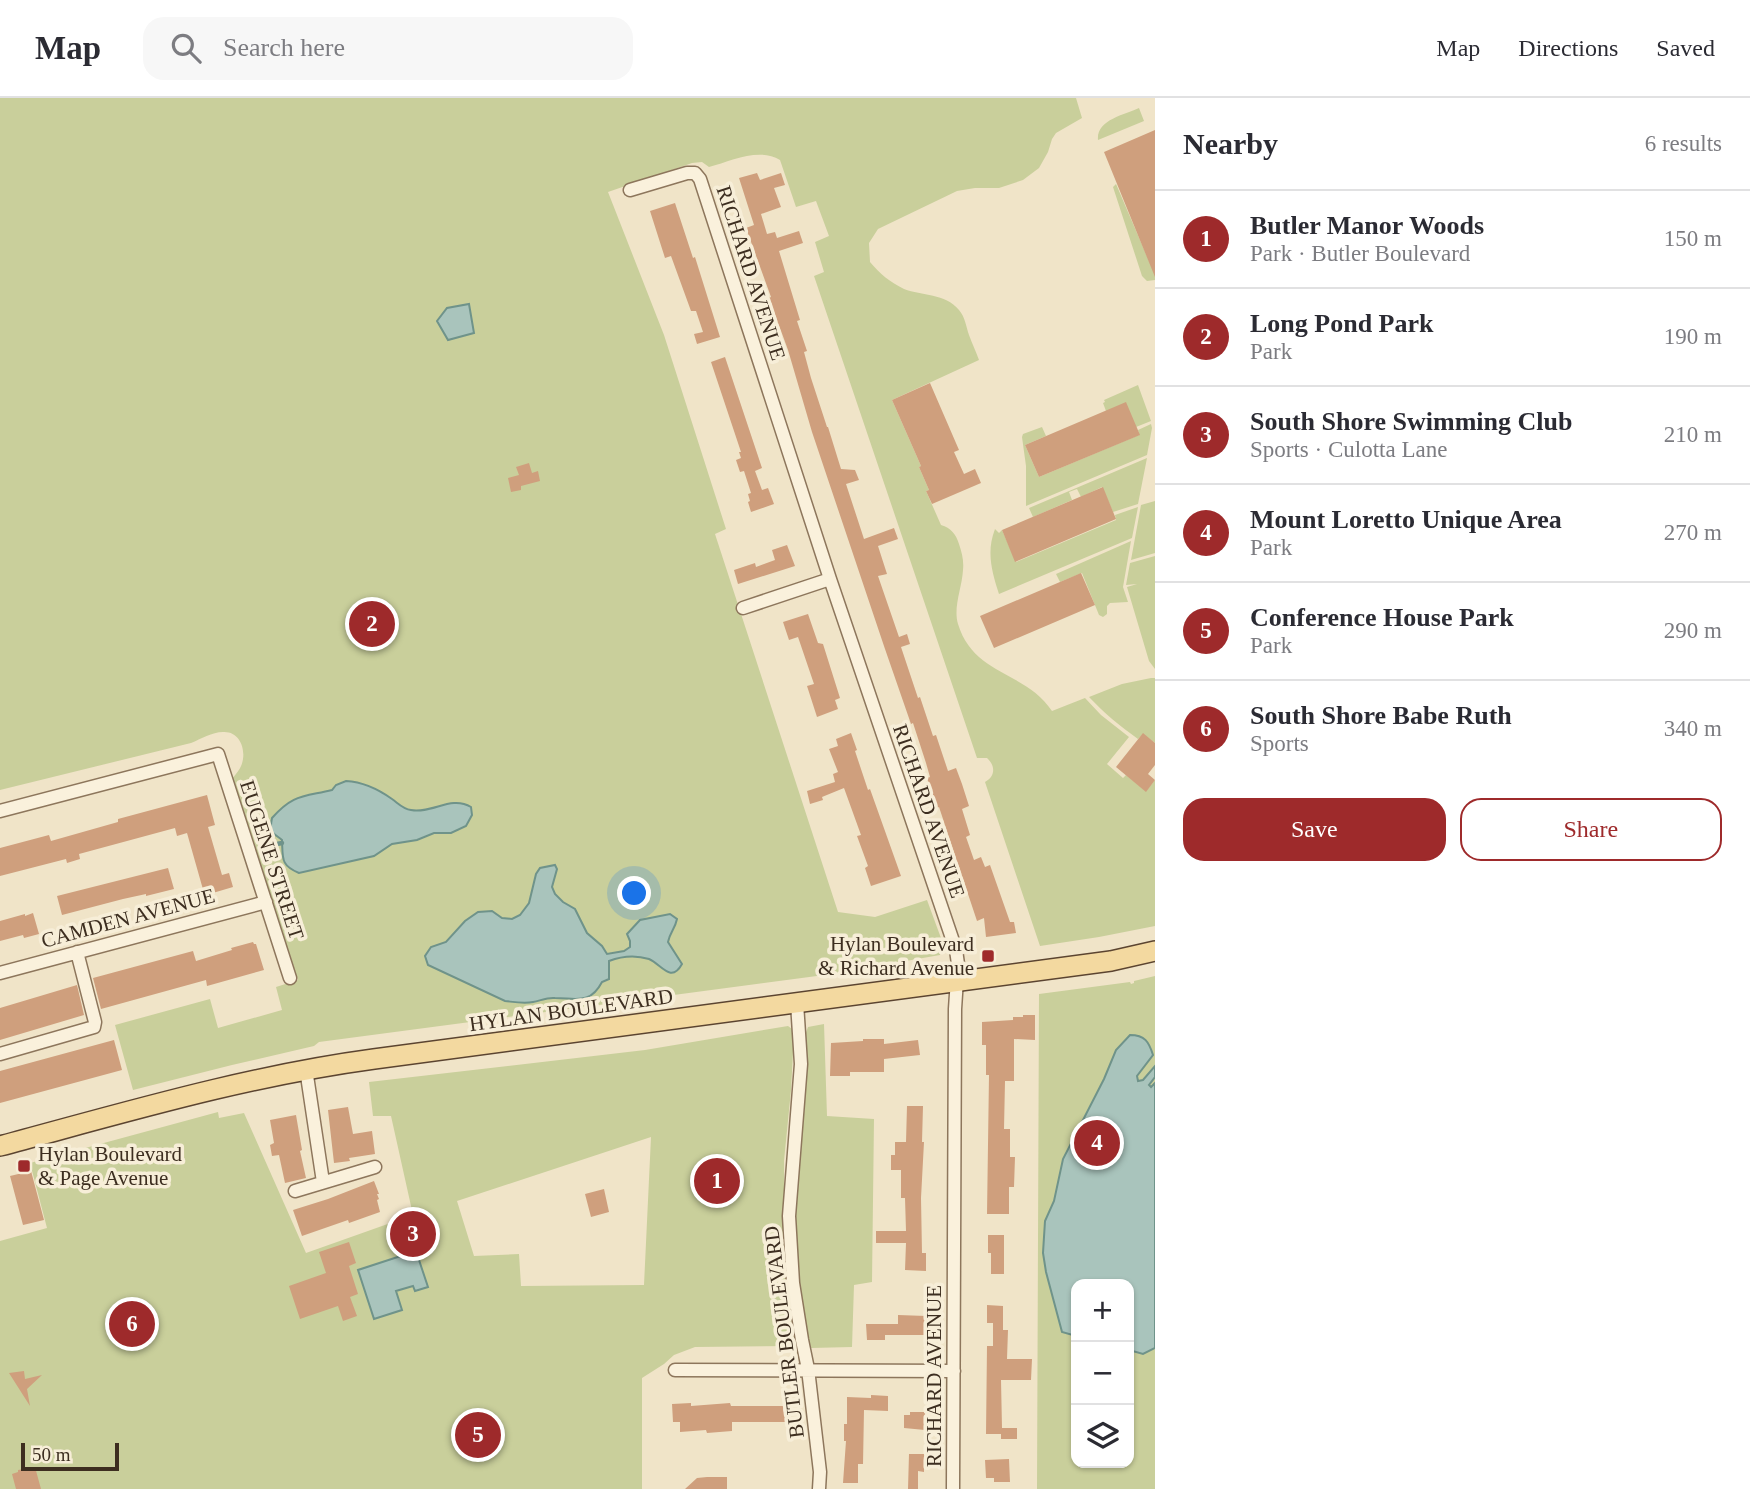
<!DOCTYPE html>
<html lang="en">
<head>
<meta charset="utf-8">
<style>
	:root { --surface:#fff; --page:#f7f7f7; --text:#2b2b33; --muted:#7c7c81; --line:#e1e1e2; --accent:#9e2a2b }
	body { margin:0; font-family:"Times New Roman",serif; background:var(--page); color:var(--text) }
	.controls { position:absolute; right:21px; bottom:21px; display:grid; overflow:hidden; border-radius:14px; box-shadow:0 2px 5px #0004 }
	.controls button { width:63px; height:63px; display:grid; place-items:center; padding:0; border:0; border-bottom:2px solid var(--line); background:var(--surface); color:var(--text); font:35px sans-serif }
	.scale { position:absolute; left:21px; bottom:18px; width:98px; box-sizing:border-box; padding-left:7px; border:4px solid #3d2e20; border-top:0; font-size:19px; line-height:24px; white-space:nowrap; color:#3d2e20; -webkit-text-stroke:5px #f7eed8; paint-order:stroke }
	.you { position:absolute; left:635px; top:796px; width:24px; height:24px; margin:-18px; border:5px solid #fff; border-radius:50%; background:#1a73e8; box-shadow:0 0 0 10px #1a73e833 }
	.badge { display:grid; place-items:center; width:46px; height:46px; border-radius:50%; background:var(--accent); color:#fff; font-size:23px; font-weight:700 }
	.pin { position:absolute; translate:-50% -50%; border:4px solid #fff; box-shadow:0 2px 7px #0006 }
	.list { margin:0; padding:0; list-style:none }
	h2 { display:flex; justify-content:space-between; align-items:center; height:91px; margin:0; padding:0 28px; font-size:30px }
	h2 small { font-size:23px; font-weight:400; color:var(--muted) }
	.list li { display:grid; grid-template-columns:46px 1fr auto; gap:21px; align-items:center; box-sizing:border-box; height:98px; padding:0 28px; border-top:2px solid var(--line) }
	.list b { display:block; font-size:26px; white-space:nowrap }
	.list p { margin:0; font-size:23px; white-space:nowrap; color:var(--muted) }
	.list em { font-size:23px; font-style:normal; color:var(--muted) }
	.actions { display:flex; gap:14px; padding:21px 28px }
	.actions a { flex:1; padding:16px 0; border:2px solid var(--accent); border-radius:21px; text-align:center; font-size:24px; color:var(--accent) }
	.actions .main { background:var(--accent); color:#fff }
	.icon { flex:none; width:38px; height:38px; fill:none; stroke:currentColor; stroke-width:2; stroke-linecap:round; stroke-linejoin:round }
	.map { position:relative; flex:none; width:1155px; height:1391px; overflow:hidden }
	header { display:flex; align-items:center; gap:42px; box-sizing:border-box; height:98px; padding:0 35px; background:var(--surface); border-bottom:2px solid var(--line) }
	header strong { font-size:33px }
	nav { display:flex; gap:38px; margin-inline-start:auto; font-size:24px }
	.search { width:490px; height:63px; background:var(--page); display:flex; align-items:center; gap:18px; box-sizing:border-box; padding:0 24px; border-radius:21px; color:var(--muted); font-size:26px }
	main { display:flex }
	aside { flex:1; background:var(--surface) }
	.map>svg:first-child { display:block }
</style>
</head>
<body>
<header>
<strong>Map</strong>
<div class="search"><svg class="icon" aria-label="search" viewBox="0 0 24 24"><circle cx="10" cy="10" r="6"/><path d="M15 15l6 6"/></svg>Search here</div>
<nav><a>Map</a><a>Directions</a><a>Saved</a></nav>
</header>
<main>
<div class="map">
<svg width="1155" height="1391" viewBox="0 0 1155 1391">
	<rect width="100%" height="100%" fill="#f0e4c8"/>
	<path fill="#c9cf9b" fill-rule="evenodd" d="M0,0H1076L1082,20L1056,35L1052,41L1048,54L1039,70L1023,82L999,90H975L957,93L878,131L869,145L870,164C880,176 890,184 904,191C922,198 945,195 959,212C965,219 966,228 969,237C972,245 976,254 979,262L892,302L921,368L919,369L929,392L926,393L941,427C951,430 956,436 959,446C962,455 964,463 963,472C962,490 953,509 958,526C974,578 1026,573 1052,613L1085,600L1101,617L1129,639L1107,666L1123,680L1126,677L1146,693L1155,682V828L1099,839L1040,848L985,684C995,679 996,668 987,660H977L814,178L824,174L815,144L829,138L816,103L796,109L780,62C759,49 731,63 709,69L702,64L692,65L608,94L664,237L726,431L715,436L838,814L875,819L927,802L945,851L941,852L940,857L832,876L319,944L314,948L232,967L133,992L115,927L210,901L218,930L282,912L276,889L298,882L232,681C237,675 242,669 243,661C245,648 238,633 223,634C212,634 201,641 191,645L0,692Z
		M1139,10L1144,23L1098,42C1096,22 1124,17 1139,10Z
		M1116,86L1155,177V182L1147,183L1142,178L1113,89Z
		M1138,287L1151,323L1136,329L1106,313L1103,305L1105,304L1104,302Z
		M1151,326L1152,330L1147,357L1026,408V368L1022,339L1023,336L1042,329L1046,338L1025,347L1039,379L1139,337L1138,332Z
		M1147,360L1138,406L1113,414L1102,389L1081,399L1077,391L1069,394L1072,402L1033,419L1029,410Z
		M1155,403V455L1131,462L1141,407Z
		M1138,409L1132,440L999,496C992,474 986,454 995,431L999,435L1002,432L1016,464L1116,422L1115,417Z
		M1131,443L1123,489L1128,504L1110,505L1107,508V516L1103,519L1099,517L1082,475L1060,484L1056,476Z
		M1155,458V571L1149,563L1127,489L1137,486L1126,487L1130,465Z
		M1151,580H1155V645L1143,636L1138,641C1120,628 1104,615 1089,599L1122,586Z
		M1155,878V1391H1037L1039,896L1130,884L1131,886L1134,885V883ZM1076,1186H1129V1365H1076Z
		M824,926L827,1018L874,1021L872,1184L854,1187L852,1249L811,1250C804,1233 803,1215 800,1197C789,1111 800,1023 805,937L808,929Z
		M788,928L792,931L794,936L791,992L784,1063L785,1193L795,1248L695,1249L674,1257L664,1266L642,1280V1391H0V1143L47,1130L30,1065L218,1014L219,1020L244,1015L306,1155L413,1117L391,1018H373L369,984L645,952ZM651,1039L644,1187L521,1188L519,1156L474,1158L457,1103Z"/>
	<path fill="#a9c4bc" stroke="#6f938a" stroke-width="2" d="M469,206L474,235L448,242L437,223L447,210Z
		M346,683C364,684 378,691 392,701C399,706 403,711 411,712C432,716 451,697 471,709L472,717L466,728L451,735H434L417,742L392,746L374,758L299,775C280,767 283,760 282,742C272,734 269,735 272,720C293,696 303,699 332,692L336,687Z
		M555,767L557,771L552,789L555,796L563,804L575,811L587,835L602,848L607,856L624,853L630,849V843L627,836L640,822L670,816L677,821C675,831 670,834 668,844L682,866C671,886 661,866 649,861C636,857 622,858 609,863V881L602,884C590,907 576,900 555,900C547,899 540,903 533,904C524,906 514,904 505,903L428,867L425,858L431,849L446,844L465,823L478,814L492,813L502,820L512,821L520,817L529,805L536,776L540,770Z
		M1130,937C1145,937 1149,944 1153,957L1137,978L1138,983L1143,982L1155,968V979L1149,987L1151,989L1155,985V1250L1143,1256L1129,1252V1186H1076V1238L1062,1234L1046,1174L1043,1155L1045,1123L1054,1103L1063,1061L1104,981L1116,952Z
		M416,1153L428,1189L415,1193L413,1188L396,1193L402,1212L374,1221L358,1172Z"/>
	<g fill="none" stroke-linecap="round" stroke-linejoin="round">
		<path stroke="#6f938a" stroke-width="4.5" d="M272,747L282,745"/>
	</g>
	<path fill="#cf9f7d" d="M1155,32V179L1104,54Z
		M757,75L760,82L781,75L785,87L774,90L781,109L761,116L767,136L775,134L777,140L799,133L803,145L779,153L800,222L797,223L807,253L804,254L811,280L827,329H828L841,371L855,372L859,382L846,386L864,441L894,430L898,441L878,448L887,476L878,478L899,539L907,536L910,546L901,549L918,600L920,599L933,638L936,637L948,673L956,670L962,686L969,708L962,711L970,737L966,739L974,762L981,759L985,769L990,767L1010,824H1014L1016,835L986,839L984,820L977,823L939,709L937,710L927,680L930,679L926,665L913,625L911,626L885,551L812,334L788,252L769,200L771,199L746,130L754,127L739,80Z
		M675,105L693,160L695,159L720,239L697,246L694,236L703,234L696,213H691L671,158L665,160L650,113Z
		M725,259L762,370L755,373L762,392L768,390L774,406L751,414L748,404L750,403L748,396L751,395L744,373L740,374L736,362L741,360L739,354H741L711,264Z
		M930,285L959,352L954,354L964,376L975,371L981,385L932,406L926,393L929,392L919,369L921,368L892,302Z
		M1126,304L1140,337L1039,379L1025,347Z
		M529,365L532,375L538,373L540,383L521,388V392L511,394L508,380L519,377L516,369Z
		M1103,389L1116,421L1015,464L1002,432Z
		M787,447L795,468L738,486L734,472L755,465L756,469L775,462L772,452Z
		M1081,475L1095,507L994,550L980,518Z
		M808,516L818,545L823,546L840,600L835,602L838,611L817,619L807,588L814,586L798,539L789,542L783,524Z
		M851,635L857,652L855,653L868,692L870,691L901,778L871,788L865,770L868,768L857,738L861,737L844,690L822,699L823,702L810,706L807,693L835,684L833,676L838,674L829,651L838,648L836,641Z
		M1143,635L1155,645V667L1148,676L1155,682L1146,694L1116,669Z
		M207,697L215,727L208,729L222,777L229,775L233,789L206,797L204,795L187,735L177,738L175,730L79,756L80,761L67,765L66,761L0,778V750L49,737L51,743L118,724V721Z
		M168,770L174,791L146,798V796L123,801L62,817L57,798Z
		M33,815L39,836L24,840L23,837L0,843V823L25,816V818Z
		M253,844L254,846H256L264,872L207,888L206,882L101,911L93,880L193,853L196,863L232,852L231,850Z
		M77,887L84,917L0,942V910Z
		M1023,917H1035V942L1014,941V983H1005L1004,1031H1010V1059H1015L1014,1089H1009V1116H987L989,977H986V947H982V924L1013,922V919H1023Z
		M863,941H884V946L918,942L920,957L884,961V974H850V978H830L831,945L863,943Z
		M114,942L122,972L0,1005V973Z
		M907,1008H923L922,1044H924L921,1100L922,1155H926V1173L905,1172L906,1145H876V1133H906L905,1100H901V1072H891V1057H895V1044H906Z
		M348,1009L353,1036L372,1033L375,1056L349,1060L350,1063L334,1065L328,1012Z
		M296,1017L302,1052L300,1053L306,1080L285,1085L279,1057L272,1058L270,1047L274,1045L270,1022Z
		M31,1073L44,1122L23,1127L10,1078Z
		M374,1083L379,1096H377L379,1101L377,1102L380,1114L349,1125L348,1122L302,1138L293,1112L328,1101Z
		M604,1091L609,1114L591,1119L585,1096Z
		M988,1137H1004V1176H991V1155H988Z
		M349,1144L356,1165L349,1168L358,1196L350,1199L357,1218L343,1223L338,1208L300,1221L289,1188L326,1175L319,1154Z
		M987,1207L1003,1208V1232H1008L1007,1261H1032L1031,1282H1001L1002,1330H1017V1341H1001V1336H986L987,1248H993V1225H987Z
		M898,1217L926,1218V1237H885V1242H867L866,1226H898Z
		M24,1273L25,1281L42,1277L27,1291L30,1308L9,1275Z
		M871,1297L888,1298V1313L864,1312L863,1366H858V1385H843L846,1343H844V1326H847V1299L871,1300Z
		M691,1305V1308L730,1305L731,1308H790V1324H732V1333L707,1335L706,1332L680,1334V1324H673L672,1306Z
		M910,1314H925V1332L904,1330V1317H910Z
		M909,1356H924V1374L918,1373V1391H908Z
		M1009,1361L1010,1384H994V1380H986L985,1362Z
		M35,1369L41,1391H16L12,1376L18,1374V1372Z
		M707,1379H727V1391H685L697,1380Z"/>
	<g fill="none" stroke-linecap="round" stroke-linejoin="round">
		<g stroke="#8d765c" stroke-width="15">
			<path id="minor" d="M630,92L687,75H695L700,81L830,481L956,852L958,866L955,911L953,1391
				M743,510L830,481
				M0,713L218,656L290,880
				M0,875L266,804
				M797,905L801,966L789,1118L793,1185L802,1242L808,1271L820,1374L819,1391
				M0,956L94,929L95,924L77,854
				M306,971L323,1084
				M295,1093L375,1069
				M675,1272L954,1273"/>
		</g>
		<g stroke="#5b4430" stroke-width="22">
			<path id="primary" d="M0,1048C123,1015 247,978 374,961L1111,863L1155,853"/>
		</g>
		<use href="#minor" stroke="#faf1dc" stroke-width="12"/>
		<use href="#primary" stroke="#f3d9a0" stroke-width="19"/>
	</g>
	<g fill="#9e2a2b" stroke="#f7eed8" stroke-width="2.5">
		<rect x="981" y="851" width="14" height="14" rx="3.5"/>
		<rect x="17" y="1061" width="14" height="14" rx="3.5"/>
	</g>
	<g text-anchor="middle" stroke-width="7" stroke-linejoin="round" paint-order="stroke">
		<g font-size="21" fill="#3d2e20" stroke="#f7eed8">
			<text transform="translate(751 175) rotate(72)" y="7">RICHARD AVENUE</text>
			<text transform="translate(929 713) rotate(71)" y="7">RICHARD AVENUE</text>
			<text transform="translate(272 762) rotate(72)" y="7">EUGENE STREET</text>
			<text transform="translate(128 820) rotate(-15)" y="7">CAMDEN AVENUE</text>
			<text transform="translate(571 912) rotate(-8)" y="7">HYLAN BOULEVARD</text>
			<text transform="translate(784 1234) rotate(-97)" y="7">BUTLER BOULEVARD</text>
			<text transform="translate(934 1278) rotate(-90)" y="7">RICHARD AVENUE</text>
		</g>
		<g font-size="21" fill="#3d2e20" stroke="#f7eed8" text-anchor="end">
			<text x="974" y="853">Hylan Boulevard<tspan x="974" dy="24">&amp; Richard Avenue</tspan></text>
			<text x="38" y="1063" text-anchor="start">Hylan Boulevard<tspan x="38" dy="24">&amp; Page Avenue</tspan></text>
		</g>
	</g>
</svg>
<div class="controls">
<button>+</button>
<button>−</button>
<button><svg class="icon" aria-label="layers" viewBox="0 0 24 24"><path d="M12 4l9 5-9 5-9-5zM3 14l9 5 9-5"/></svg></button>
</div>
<div class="scale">50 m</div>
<div class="you"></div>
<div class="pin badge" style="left:717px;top:1083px">1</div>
<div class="pin badge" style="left:372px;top:526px">2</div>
<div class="pin badge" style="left:413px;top:1136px">3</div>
<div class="pin badge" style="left:1097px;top:1045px">4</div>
<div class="pin badge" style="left:478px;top:1337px">5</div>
<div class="pin badge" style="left:132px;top:1226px">6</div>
</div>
<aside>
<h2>Nearby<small>6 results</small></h2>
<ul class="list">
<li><span class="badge">1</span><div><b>Butler Manor Woods</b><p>Park · Butler Boulevard</p></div><em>150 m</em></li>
<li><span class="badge">2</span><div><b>Long Pond Park</b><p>Park</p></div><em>190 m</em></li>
<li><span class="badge">3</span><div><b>South Shore Swimming Club</b><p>Sports · Culotta Lane</p></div><em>210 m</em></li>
<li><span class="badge">4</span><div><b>Mount Loretto Unique Area</b><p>Park</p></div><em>270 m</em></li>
<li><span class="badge">5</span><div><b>Conference House Park</b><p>Park</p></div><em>290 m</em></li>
<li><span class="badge">6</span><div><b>South Shore Babe Ruth</b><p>Sports</p></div><em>340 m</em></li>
</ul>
<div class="actions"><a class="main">Save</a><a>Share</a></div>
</aside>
</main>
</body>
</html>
